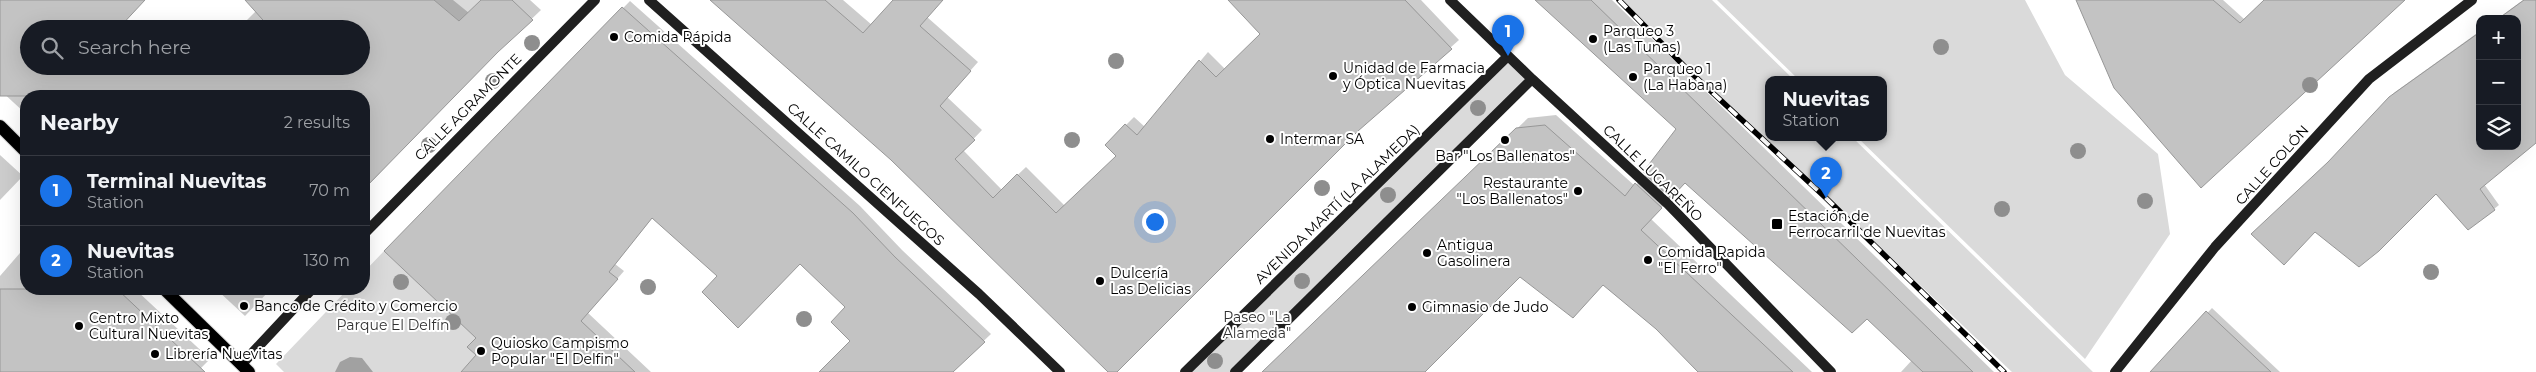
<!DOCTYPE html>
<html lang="en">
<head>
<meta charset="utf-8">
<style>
	:root { --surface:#171b24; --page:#20242c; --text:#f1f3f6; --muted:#9ea1a6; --line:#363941; --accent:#1a73e8 }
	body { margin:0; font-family:Montserrat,sans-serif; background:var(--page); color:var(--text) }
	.controls { position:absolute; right:15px; top:15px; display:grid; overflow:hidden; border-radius:10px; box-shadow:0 5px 20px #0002 }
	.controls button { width:45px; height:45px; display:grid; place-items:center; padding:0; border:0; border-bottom:1px solid var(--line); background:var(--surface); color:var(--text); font:25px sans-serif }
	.you { position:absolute; left:1154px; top:221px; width:18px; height:18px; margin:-12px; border:4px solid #fff; border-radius:50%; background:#1a73e8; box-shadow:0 0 0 8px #1a73e833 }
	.badge { display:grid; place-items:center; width:32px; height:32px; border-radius:50%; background:var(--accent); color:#fff; font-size:16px; font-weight:700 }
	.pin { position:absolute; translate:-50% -41px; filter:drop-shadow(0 1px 2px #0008) }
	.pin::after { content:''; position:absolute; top:26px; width:18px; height:15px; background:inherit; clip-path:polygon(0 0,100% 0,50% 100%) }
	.popup { position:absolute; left:1765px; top:76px; width:122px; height:65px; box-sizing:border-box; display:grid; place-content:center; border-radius:10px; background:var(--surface); filter:drop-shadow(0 1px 4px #0005); font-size:16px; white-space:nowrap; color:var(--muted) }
	.popup b { font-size:19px; color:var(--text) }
	.popup::after { content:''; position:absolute; left:50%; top:100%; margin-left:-10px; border:10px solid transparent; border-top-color:var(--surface) }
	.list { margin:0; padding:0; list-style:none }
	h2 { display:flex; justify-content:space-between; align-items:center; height:65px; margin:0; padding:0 20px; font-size:21px }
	h2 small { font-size:16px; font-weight:400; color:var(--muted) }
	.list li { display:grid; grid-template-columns:32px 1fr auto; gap:15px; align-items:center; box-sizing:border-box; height:70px; padding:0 20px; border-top:1px solid var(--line) }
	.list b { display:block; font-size:19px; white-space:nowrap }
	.list p { margin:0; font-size:16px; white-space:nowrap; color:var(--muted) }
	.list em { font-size:16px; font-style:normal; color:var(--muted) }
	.icon { flex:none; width:28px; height:28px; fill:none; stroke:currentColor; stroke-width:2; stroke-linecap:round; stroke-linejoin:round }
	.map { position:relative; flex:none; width:2536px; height:372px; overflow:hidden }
	.search { position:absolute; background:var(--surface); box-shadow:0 5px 20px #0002; left:20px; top:20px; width:350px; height:55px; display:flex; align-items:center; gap:12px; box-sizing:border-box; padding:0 18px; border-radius:28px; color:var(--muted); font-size:19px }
	.panel { position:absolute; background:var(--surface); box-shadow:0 5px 20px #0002; left:20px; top:90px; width:350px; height:205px; border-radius:20px }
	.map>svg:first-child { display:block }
</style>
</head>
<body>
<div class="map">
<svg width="2536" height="372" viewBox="0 0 2536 372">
	<rect width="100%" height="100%" fill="#fff"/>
	<path fill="#dadada" d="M434,0H481L459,21Z
		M1618,0H1712L1793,79H1768V137H1852L2093,372H2012Z
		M1717,0H2025L2065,75L2158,154L2170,234L2085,359L1857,137H1884V79H1798Z
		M1508,56L1532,79L1235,372H1185Z
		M384,251L509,369L506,372H284L276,364L348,289H364V272Z"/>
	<path fill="#a1a1a1" d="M350,357L362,358L373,372H335L340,362Z"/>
	<path fill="#0003" d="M0,0H144L124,21L133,29H29V66H361V29H238L267,0H453L469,13L482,0H530L541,10L499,50L364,189V96H26V114L0,90Z
		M712,0H843L872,25L894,0H942L927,17L978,62L947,97L982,130L963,150L1002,190L1026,167L1065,206L1117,156L1106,145L1134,117L1145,127L1208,52L1226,70L1262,34L1230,0H1421L1459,40L1357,130L1115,372H1110L892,159Z
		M1537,0H1612L1994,372H1901L1912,360L1867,317L1686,181L1651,219L1812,372H1700L1657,328L1604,284L1520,276L1422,372H1263L1528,118L1556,115L1635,186L1647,173L1678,129Z
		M2076,0H2223L2313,81Z
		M2523,0H2536V141L2484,184L2499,205L2494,209L2436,193L2315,230L2331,160L2395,92L2480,31V146H2517V19H2497Z
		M630,1L860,206L902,250L991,334L951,372H821L852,341L847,307L800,262L719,276L653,217L615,264L624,271L588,313L651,372H462L478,355L477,338L386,251Z
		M0,155L23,176L0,200Z
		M26,246V289H135L210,359L197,372H0V276Z
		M216,289H271L245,316Z
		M2212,308L2280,372H2172L2162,361Z"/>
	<path fill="#c3c3c3" stroke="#979797" d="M0,0H145L118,29H29V66H361V29H271L245,0H434L459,21L481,0H512L533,20L498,52L364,189V96H0Z
		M710,0H825L863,33L893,0H943L920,26L971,71L940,106L975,140L955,159L993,198L1017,174L1056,213L1116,156L1105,145L1125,124L1137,135L1199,60L1216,77L1260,34L1228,0H1405L1452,49L1358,131L1117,372H1108L891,160Z
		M1535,0H1591L1973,372H1923L1867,319L1852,333L1685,183L1671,198L1643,172L1676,129Z
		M2076,0H2213L2240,23L2264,0H2405L2201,188L2114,88Z
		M2524,0H2536V143L2480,189L2495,210L2468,230L2436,194L2379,251L2359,267L2315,232L2284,265L2251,234L2328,162L2389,97L2480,32V146H2517V19H2498Z
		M622,7L853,213L895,257L985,342L953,372H819L850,341L831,322L845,307L800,264L738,328L702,292L717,276L652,218L609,272L618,279L581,321L635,372H461L476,355L467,347L476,338L384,251Z
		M1545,125L1625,196L1635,183L1662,208L1641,230L1793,372H1698L1656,329L1603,285L1573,318L1520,277L1425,372H1262L1516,128Z
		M0,289H117L205,372H0Z
		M2206,311L2271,372H2150Z"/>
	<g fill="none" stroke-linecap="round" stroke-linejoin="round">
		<g stroke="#dbdbdb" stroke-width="14">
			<path id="primary" d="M0,126L26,152
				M164,289L249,372"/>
		</g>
		<path stroke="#202020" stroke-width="10" d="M649,0L979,294L1060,372
			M1450,0L1532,79L1668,204L1831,372
			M364,234L595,0
			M241,365L312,289
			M1185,372L1508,56
			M1235,372L1532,79
			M2115,372L2215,247L2369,79L2472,0"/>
		<use href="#primary" stroke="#000" stroke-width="12"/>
		<g stroke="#000" stroke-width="5.5">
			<path id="rail" d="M1619,0L1687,69L1826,198L2004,372"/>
		</g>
		<use href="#rail" stroke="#fff" stroke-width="4" stroke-dasharray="11" stroke-linecap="butt"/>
	</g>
	<g fill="#8e8e8e">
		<circle cx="532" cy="43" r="8"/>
		<circle cx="1941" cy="47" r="8"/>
		<circle cx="1116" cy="61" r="8"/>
		<circle cx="493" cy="81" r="8"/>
		<circle cx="2310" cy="85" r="8"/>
		<circle cx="1478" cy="108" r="8"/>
		<circle cx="1072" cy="140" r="8"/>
		<circle cx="429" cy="145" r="8"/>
		<circle cx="2078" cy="151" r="8"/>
		<circle cx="1322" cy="188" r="8"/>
		<circle cx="1388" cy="195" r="8"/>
		<circle cx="2145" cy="201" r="8"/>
		<circle cx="2002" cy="209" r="8"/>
		<circle cx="2431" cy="272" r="8"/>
		<circle cx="1302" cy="281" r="8"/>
		<circle cx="401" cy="282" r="8"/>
		<circle cx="648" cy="287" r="8"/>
		<circle cx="804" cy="319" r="8"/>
		<circle cx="453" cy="322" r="8"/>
		<circle cx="1215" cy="361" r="8"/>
	</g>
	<g fill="#000" stroke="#fff" stroke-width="2">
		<circle cx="614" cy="37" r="5"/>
		<circle cx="1593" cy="39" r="5"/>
		<circle cx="1333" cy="76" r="5"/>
		<circle cx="1633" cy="77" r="5"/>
		<circle cx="1270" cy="139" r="5"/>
		<circle cx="1505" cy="140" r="5"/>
		<circle cx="1578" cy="191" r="5"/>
		<rect x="1771" y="218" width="12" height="12" rx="2.5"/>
		<circle cx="1427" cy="253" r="5"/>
		<circle cx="1648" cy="260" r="5"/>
		<circle cx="1100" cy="281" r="5"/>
		<circle cx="244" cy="306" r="5"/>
		<circle cx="1412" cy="307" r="5"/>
		<circle cx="79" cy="326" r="5"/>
		<circle cx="481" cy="351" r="5"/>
		<circle cx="155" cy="354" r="5"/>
	</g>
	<g text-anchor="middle" stroke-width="4" stroke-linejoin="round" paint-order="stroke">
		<g font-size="14" fill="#000" stroke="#fff" text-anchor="start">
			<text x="1603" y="36">Parqueo 3<tspan x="1603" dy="16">(Las Tunas)</tspan></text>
			<text x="624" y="42">Comida Rápida</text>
			<text x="1343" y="73">Unidad de Farmacia<tspan x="1343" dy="16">y Óptica Nuevitas</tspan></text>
			<text x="1643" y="74">Parqueo 1<tspan x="1643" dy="16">(La Habana)</tspan></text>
			<text x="1280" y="144">Intermar SA</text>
			<text x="1505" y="161" text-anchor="middle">Bar "Los Ballenatos"</text>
			<text x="1568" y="188" text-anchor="end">Restaurante<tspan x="1568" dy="16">"Los Ballenatos"</tspan></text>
			<text x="1788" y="221">Estación de<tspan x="1788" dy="16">Ferrocarril de Nuevitas</tspan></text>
			<text x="1437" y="250">Antigua<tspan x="1437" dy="16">Gasolinera</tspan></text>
			<text x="1658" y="257">Comida Rapida<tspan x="1658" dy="16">"El Ferro"</tspan></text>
			<text x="1110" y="278">Dulcería<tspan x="1110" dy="16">Las Delicias</tspan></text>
			<text x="254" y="311">Banco de Crédito y Comercio</text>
			<text x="1422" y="312">Gimnasio de Judo</text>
			<text x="89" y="323">Centro Mixto<tspan x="89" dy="16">Cultural Nuevitas</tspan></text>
			<text x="491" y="348">Quiosko Campismo<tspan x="491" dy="16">Popular "El Delfin"</tspan></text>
			<text x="165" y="359">Librería Nuevitas</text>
		</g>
		<g font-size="14" fill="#000" stroke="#fff">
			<text transform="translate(468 107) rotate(-45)" y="5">CALLE AGRAMONTE</text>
			<text transform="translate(2272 165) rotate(-48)" y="5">CALLE COLÓN</text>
			<text transform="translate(1653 173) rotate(44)" y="5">CALLE LUGAREÑO</text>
			<text transform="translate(866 174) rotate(42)" y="5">CALLE CAMILO CIENFUEGOS</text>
			<text transform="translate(1337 204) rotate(-44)" y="5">AVENIDA MARTÍ (LA ALAMEDA)</text>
		</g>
		<g font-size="14" fill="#313131" stroke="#fff">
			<text x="1257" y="322">Paseo "La<tspan x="1257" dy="16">Alameda"</tspan></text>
			<text x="393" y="330">Parque El Delfín</text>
		</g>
	</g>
</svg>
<div class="controls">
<button>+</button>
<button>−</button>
<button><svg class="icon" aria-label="layers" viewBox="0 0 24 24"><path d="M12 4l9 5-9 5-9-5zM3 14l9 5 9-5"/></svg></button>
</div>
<div class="you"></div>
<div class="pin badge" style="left:1508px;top:56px">1</div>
<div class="pin badge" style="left:1826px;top:198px">2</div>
<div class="popup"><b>Nuevitas</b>Station</div>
<div class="search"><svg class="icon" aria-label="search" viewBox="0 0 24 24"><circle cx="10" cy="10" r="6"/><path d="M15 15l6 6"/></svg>Search here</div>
<section class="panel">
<h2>Nearby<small>2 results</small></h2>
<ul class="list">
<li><span class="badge">1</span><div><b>Terminal Nuevitas</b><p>Station</p></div><em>70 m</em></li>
<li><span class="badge">2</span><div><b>Nuevitas</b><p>Station</p></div><em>130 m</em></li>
</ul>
</section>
</div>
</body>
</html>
